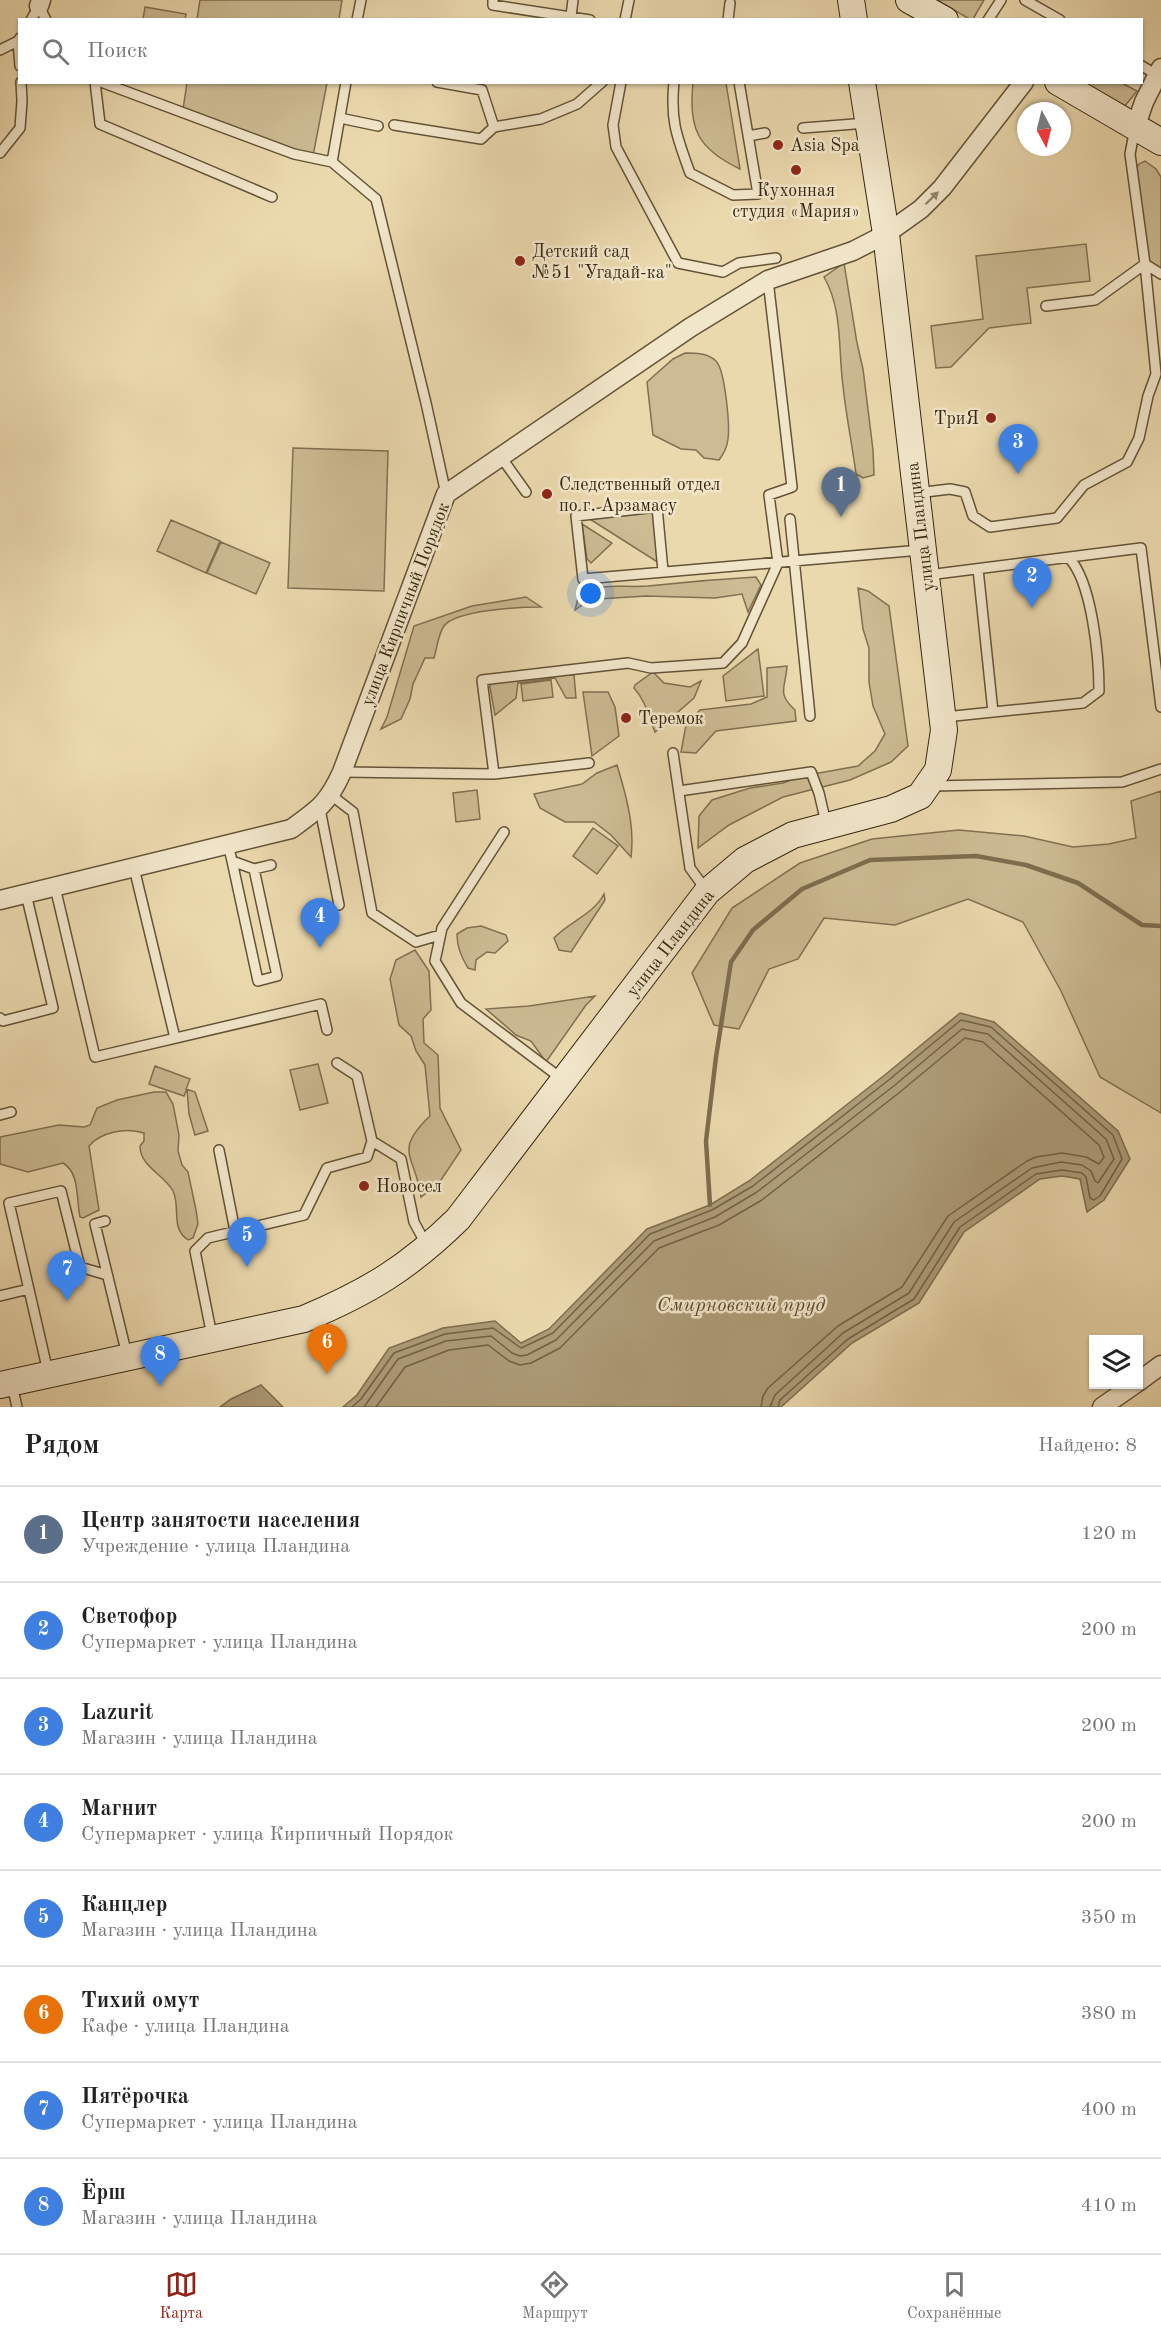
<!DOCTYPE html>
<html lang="ru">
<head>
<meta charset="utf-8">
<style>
	:root { --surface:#fff; --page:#f6f6f6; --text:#222; --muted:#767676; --line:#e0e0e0; --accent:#8f2418 }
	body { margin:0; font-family:"Old Standard TT",serif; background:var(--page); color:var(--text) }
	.controls { position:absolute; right:18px; bottom:18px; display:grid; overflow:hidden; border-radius:0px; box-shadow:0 2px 4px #0004 }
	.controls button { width:54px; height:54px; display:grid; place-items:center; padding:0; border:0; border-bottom:2px solid var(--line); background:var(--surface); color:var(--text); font:30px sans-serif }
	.compass { position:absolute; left:1017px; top:102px; width:54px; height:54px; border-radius:50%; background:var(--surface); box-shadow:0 2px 4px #0004; rotate:173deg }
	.you { position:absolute; left:591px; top:594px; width:21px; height:21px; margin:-15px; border:4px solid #fff; border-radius:50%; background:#1a73e8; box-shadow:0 0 0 9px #1a73e833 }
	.badge { display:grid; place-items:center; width:39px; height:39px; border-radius:50%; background:var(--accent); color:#fff; font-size:20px; font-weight:700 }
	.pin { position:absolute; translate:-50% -50px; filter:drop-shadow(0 2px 3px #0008) }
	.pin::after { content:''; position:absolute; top:32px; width:21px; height:18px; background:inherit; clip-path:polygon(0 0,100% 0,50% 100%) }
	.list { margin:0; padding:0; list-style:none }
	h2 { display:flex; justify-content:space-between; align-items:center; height:78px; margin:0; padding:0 24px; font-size:26px }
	h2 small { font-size:20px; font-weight:400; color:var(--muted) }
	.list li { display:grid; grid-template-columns:39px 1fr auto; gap:18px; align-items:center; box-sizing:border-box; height:96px; padding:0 24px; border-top:2px solid var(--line) }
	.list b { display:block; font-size:22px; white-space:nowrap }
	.list p { margin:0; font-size:20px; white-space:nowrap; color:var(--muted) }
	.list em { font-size:20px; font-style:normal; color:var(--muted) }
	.icon { flex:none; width:33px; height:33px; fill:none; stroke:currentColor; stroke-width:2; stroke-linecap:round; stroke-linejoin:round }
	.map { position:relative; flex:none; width:1161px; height:1407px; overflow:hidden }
	.search { position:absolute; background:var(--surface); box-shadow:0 2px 4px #0004; left:18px; right:18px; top:18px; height:66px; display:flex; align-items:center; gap:15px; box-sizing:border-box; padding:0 21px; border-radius:0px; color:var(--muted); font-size:22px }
	.sheet { height:846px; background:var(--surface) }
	nav { display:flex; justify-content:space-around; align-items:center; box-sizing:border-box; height:84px; border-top:2px solid var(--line); background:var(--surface); font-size:16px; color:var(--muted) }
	nav a { display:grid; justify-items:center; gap:3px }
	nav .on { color:var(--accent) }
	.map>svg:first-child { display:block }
</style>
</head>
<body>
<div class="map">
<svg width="1161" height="1407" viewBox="0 0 1161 1407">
	<rect width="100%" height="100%" fill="#ebd9ae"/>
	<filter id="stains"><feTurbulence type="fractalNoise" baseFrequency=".00333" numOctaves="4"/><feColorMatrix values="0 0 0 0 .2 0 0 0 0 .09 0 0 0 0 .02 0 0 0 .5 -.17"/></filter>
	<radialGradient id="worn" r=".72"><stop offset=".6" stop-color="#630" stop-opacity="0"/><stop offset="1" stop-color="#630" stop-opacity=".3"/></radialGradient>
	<path fill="#ccbb93" stroke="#817051" stroke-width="1.5" d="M200,0H342L339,19H197Z
		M937,0H984L973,19L971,20Z
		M145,7L186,14L185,19H143Z
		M187,83H327L313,156L183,109Z
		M693,83H726L740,169C698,149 688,129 693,83Z
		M1080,83H1122L1137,91L1124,107Z
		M1145,161L1156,169L1161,177V271L1147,263L1135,170L1139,164Z
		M1086,244L1090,281L1027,288L1031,323L989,328L951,367L936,368L931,326L983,319L976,256Z
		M844,263L857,343L863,369L873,450L874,475L863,478L856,474C852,444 846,415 843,386C838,349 843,310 824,277Z
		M685,353C695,353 708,353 716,361C725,370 730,425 728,439C727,448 724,453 719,460L704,458L696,450L681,449L653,435L647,382L673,359Z
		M293,448L388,451L384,591L288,588Z
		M653,510L659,563L585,516Z
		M171,520L220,541L206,573L157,551Z
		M582,524L612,543L591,563L587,559Z
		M221,542L270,563L256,594L207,573Z
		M756,577L761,585L748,612L742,594L715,598L646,596L598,599L588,601L575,610L579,594C601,582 625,588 648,586C684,582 720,579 756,577Z
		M858,588L868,591L889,606L908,746L891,762L850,780L783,797L729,825L698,848L699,816L712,800L750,788L783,783L802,776L858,766L875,751L885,734L873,706L869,682V648L863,629Z
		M526,597L541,607C520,607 456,610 444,626C438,634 437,649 434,658H425L413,684L410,699L401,719L381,729L387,717L414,626L472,606Z
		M758,649L764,696L726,701L723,676Z
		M787,666C786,687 776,693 795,710L796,721L716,731L696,753L681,752L686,725L700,710L751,704L767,697V668Z
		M653,672L664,683L690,687L701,681L694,698L655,732C648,716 646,701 634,688L635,685Z
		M557,675H574L576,698H566L555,678L518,683L516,698L495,715L489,682Z
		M551,680L553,697L523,701L521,684Z
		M583,692H608L615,707L619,736L592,756Z
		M617,765C626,795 635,826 631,857L611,835L594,822H565L540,808L534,794L582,784L597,773Z
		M477,790L480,819L456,822L453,793Z
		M1161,791V1113L1100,1077L1061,991L1023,922L968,899L895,925L824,918L798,959L769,969L739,1029L714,1025L692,973L732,908L800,863L872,839L959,830L1024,836L1073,847L1109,844L1136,838L1131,801Z
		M593,828L618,846L597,874L573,856Z
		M604,894L605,900L571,952L559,950L554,938C569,922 594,914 604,894Z
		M481,926L506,935L508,941L495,953L487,952L476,960L475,970L468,968C461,956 457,947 457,934L467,928Z
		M415,950L429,971L431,1010L423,1019L424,1043L438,1055L440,1108L461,1150L439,1183L421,1197C416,1156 392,1152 430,1116L425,1065L416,1051L411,1036L399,1025L390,979L396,960Z
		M595,996L586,1005L546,1062L531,1041L516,1035L486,1009L529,1006Z
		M318,1064L328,1103L300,1110L290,1070Z
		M155,1066L190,1079L186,1089L195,1092L208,1131L195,1135L189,1114L187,1089L184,1096L149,1084Z
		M154,1092H166L173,1104L179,1135L178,1151L182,1165L188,1172L196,1210L198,1224L193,1238L188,1240C170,1228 181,1208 173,1191C164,1174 140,1167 140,1146L144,1141V1133C126,1127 101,1132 89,1146L99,1210L83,1218L80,1217C76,1199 80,1173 63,1163L28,1172L0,1164V1137L59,1125L84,1127L90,1125L97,1108L117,1100Z"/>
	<path fill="#ad9c78" stroke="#7d6d4e" stroke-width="1.5" d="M960,1013L994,1022L1118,1131L1130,1159L1104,1200L1087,1212L1080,1179L1062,1176L1040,1179L964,1232L919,1303L852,1343L781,1407H343L357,1395L389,1348L443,1328L495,1321L521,1343L549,1329L647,1229L710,1205L749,1181L886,1074Z
		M261,1385L283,1407H220L231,1399Z"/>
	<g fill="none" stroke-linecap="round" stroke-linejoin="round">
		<path stroke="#726144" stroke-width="1.5" d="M352,1407L361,1399L394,1353L445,1334L493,1328L521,1348L553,1333L650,1234L712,1210L753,1186L890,1079L961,1020L991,1027L1113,1135L1122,1159L1100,1196L1094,1200L1090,1198L1086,1177L1082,1173L1062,1170L1036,1174L960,1227L914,1299L848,1339L780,1400L778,1407
			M364,1407L398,1359L446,1341L491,1336L512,1353L520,1356L527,1355L556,1340L654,1241L715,1217L757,1192L895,1085L962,1029L988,1034L1106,1139L1114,1159L1098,1183L1095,1181L1091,1171L1082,1165L1061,1162L1032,1168L954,1222L909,1293L843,1333L775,1395L770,1407
			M376,1407L405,1367L449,1350L488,1345L509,1361L520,1365L531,1363L560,1348L659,1248L719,1225L762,1200L900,1092L965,1038L983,1042L1099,1145L1104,1157L1099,1164L1086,1157L1062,1153L1036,1157L1027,1161L948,1216L902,1287L838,1326L768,1388L763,1396L761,1407"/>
		<path stroke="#7d6d4e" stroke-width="4.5" d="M710,1205L706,1141L716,1057L731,962L753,930L802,889L870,860L976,856L1026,865L1078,883L1142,925L1161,926"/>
		<g stroke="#635337" stroke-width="12">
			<path id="lane" d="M493,0V5L590,20
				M1025,0L1060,20
				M39,6L46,20
				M571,16L573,0
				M31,20L39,6
				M357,20L361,0
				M625,20L629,0
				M728,20L730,3
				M988,20L1001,0
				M18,41L20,66
				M0,50L18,41L20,38
				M1142,66L1157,75
				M95,82L100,124L272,197
				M101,82L294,154L332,162
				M346,82L332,162L376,199L426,403L446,494
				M437,82L482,90L494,127
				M621,82L613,125L616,147L678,263L723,272L739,263L776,258
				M674,82C670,121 677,137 690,173L733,195L758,194L739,82
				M340,118L378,126
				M394,125L481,139L494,127L541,119L577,104L602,82
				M803,128L867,123
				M1135,128L1130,154L1145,264L1161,274
				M748,136L765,133
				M0,153L20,128L22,101L21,82
				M1046,306L1095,300L1145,264
				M501,457L526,492
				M917,493L950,489L965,492L973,516L990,527L1057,518L1084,485L1127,462L1139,438L1148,396L1156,374L1145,264
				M790,519L810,716
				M663,571L657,507L576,516L583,579L921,550
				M928,575L1141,548L1161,707
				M993,712L1083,703L1099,691C1099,657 1092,582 1069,558
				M945,717L993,712L978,569
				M673,753L690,868L706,890
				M342,772L494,774L589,763
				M494,774L482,680L628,663L651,668L723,663L742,643L778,563L769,495L792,487L768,280
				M931,786L1122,782L1161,769
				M679,791L811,772L819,793L826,823
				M331,795L353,812L372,913L416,942L440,935
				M320,809L339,905
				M504,832L442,928L435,961L461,1003L562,1079
				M228,844L232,861L254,869L277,976L258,981L232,861
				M134,868L175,1038
				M254,869L271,865
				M55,887L95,1057L321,1004L327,1030
				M0,1018L3,1021L53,1008L26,894
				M337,1063L357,1076L372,1141L401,1159L414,1222L427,1246
				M0,1115L11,1112
				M219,1150L235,1231
				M105,1221L95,1224L127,1355
				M0,1296L29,1289
				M212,1336L195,1251L208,1238L304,1215L327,1168L367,1157L372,1141
				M48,1372L9,1203L61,1191L80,1267L107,1275
				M12,1385L17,1407"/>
		</g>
		<g stroke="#635337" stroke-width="21">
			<path id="street" d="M39,6L41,0
				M1135,128L1144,102L1161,68
				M0,900L291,829C319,809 328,803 342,772L446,494L691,327L768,280L853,251L886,234L921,209L942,188L1024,82
				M1138,1382L1161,1365
				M1102,1407L1135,1384"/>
		</g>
		<g stroke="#36260f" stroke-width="28">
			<path id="secondary" d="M851,0L854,20
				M909,0L945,20
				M1058,82L1161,142
				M0,1385L304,1319C368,1292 408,1268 458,1219L707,892L745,860L793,835L891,809L920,796L938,770L944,730L886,234L862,82"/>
		</g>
		<use href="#lane" stroke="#f2e6ca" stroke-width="9"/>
		<use href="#street" stroke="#f2e6ca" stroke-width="18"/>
		<use href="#secondary" stroke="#f2e6ca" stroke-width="26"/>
	</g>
	<defs><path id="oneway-solid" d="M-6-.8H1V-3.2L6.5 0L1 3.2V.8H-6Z" transform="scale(1.5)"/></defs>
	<use fill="#94866c" href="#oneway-solid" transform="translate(932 198) rotate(-44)"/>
	<g fill="#8f2418" stroke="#f2e6ca" stroke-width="2">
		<circle cx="778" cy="145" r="6"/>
		<circle cx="796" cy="170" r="6"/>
		<circle cx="520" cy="261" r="6"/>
		<circle cx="991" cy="418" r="6"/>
		<circle cx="547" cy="494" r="6"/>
		<circle cx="626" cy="718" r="6"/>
		<circle cx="364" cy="1186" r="6"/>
	</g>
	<g text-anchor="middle" stroke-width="5" stroke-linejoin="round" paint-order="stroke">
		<g font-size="18" fill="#36260f" stroke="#f2e6ca" text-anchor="start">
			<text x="790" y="151">Asia Spa</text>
			<text x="796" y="196" text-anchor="middle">Кухонная<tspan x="796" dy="21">студия «Мария»</tspan></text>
			<text x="532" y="257">Детский сад<tspan x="532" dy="21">№51 "Угадай-ка"</tspan></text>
			<text x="979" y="424" text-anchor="end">ТриЯ</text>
			<text x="559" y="490">Следственный отдел<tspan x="559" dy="21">по г. Арзамасу</tspan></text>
			<text x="638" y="724">Теремок</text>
			<text x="376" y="1192">Новосел</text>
		</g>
		<g font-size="18" fill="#36260f" stroke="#f2e6ca">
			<text transform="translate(920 527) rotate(-97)" y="6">улица Пландина</text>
			<text transform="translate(405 604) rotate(-69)" y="6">улица Кирпичный Порядок</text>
			<text transform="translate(670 943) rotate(-52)" y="6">улица Пландина</text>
		</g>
		<g font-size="20" font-style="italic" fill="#5a492e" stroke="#f2e6ca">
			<text x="741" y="1311">Смирновский пруд</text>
		</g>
	</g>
	<rect width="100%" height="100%" filter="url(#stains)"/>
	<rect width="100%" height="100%" fill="url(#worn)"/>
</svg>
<div class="controls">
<button><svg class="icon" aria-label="layers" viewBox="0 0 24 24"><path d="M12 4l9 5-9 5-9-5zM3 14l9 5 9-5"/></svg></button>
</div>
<svg class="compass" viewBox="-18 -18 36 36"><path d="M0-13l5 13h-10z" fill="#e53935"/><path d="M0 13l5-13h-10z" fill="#767676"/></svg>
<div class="you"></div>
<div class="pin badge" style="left:841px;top:517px;background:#5c6f8a">1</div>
<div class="pin badge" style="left:1032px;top:608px;background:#3f7fe0">2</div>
<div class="pin badge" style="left:1018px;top:474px;background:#3f7fe0">3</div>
<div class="pin badge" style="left:320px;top:948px;background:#3f7fe0">4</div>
<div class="pin badge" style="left:247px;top:1267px;background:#3f7fe0">5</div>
<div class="pin badge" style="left:327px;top:1374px;background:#e8710a">6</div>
<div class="pin badge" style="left:67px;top:1301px;background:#3f7fe0">7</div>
<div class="pin badge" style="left:160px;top:1386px;background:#3f7fe0">8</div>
<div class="search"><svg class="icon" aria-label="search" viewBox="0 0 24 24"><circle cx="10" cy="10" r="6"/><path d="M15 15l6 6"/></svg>Поиск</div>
</div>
<section class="sheet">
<h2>Рядом<small>Найдено: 8</small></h2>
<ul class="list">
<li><span class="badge" style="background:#5c6f8a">1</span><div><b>Центр занятости населения</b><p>Учреждение · улица Пландина</p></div><em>120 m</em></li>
<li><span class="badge" style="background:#3f7fe0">2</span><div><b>Светофор</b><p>Супермаркет · улица Пландина</p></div><em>200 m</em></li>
<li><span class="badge" style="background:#3f7fe0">3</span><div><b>Lazurit</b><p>Магазин · улица Пландина</p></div><em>200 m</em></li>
<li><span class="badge" style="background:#3f7fe0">4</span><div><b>Магнит</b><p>Супермаркет · улица Кирпичный Порядок</p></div><em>200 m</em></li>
<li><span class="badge" style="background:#3f7fe0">5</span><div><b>Канцлер</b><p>Магазин · улица Пландина</p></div><em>350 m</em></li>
<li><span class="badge" style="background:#e8710a">6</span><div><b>Тихий омут</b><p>Кафе · улица Пландина</p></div><em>380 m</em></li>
<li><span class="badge" style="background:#3f7fe0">7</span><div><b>Пятёрочка</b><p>Супермаркет · улица Пландина</p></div><em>400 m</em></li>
<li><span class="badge" style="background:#3f7fe0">8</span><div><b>Ёрш</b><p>Магазин · улица Пландина</p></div><em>410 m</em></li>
</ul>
</section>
<nav>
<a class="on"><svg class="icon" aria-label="map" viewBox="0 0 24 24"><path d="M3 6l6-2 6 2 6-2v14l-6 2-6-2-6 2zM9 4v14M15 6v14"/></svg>Карта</a>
<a><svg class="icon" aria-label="directions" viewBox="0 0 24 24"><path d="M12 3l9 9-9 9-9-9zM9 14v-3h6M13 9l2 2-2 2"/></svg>Маршрут</a>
<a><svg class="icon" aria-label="saved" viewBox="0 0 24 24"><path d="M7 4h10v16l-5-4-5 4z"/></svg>Сохранённые</a>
</nav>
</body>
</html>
